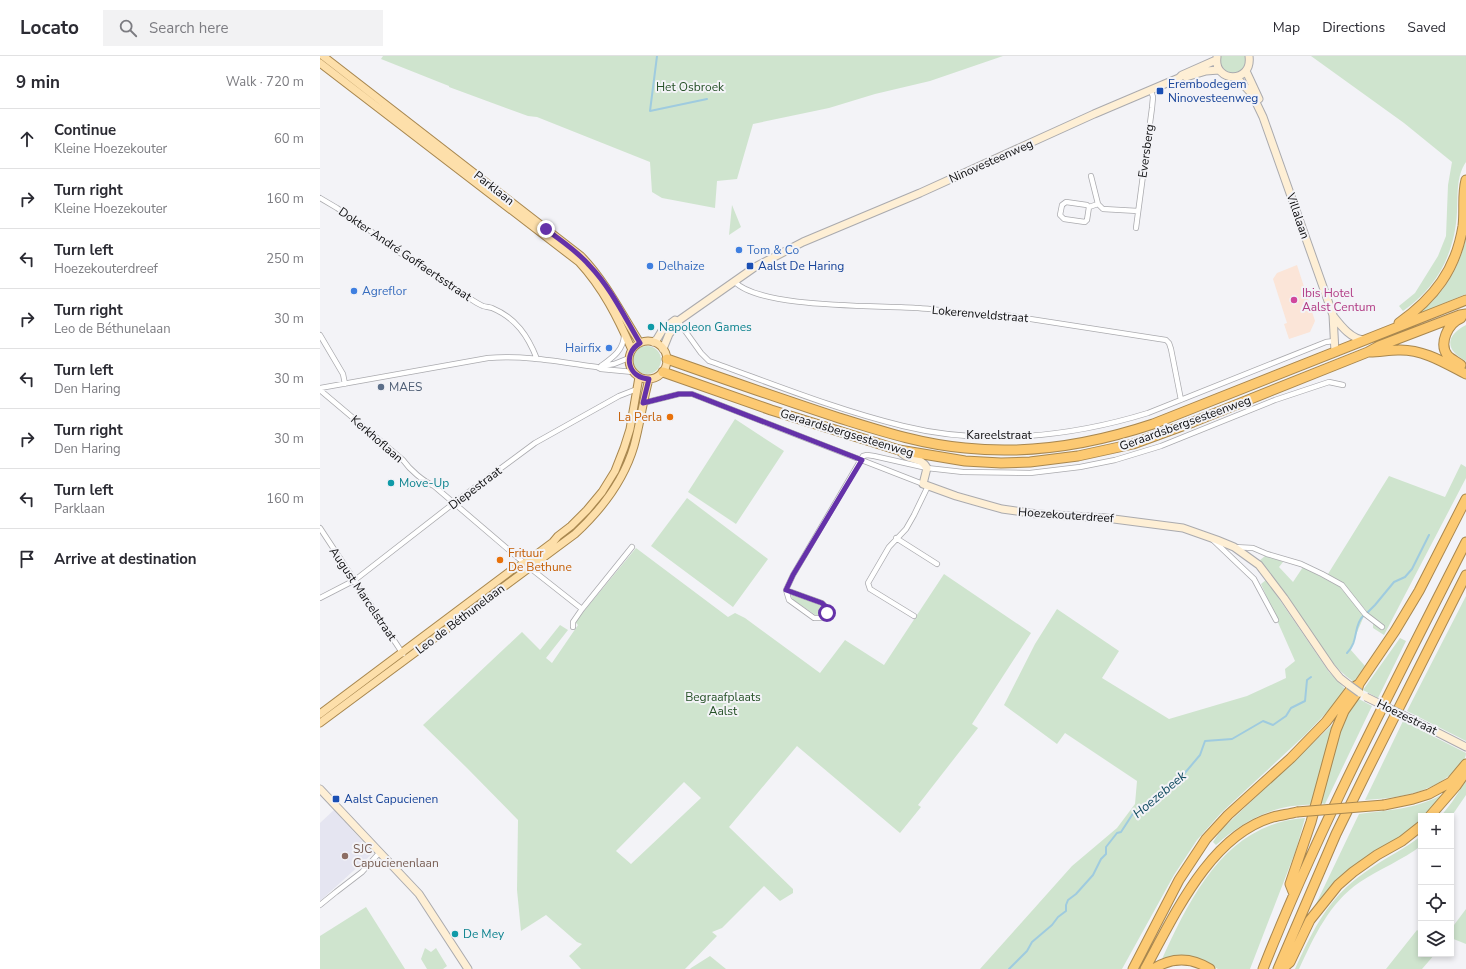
<!DOCTYPE html>
<html lang="en">
<head>
<meta charset="utf-8">
<style>
	:root { --surface:#fff; --page:#f2f2f3; --text:#2b2b33; --muted:#7c7c81; --line:#e1e1e2 }
	body { margin:0; font-family:"Nunito Sans",sans-serif; background:var(--page); color:var(--text) }
	.controls { position:absolute; right:12px; bottom:12px; display:grid; overflow:hidden; border-radius:0px; box-shadow:0 2px 6px #0003 }
	.controls button { width:36px; height:36px; display:grid; place-items:center; padding:0; border:0; border-bottom:1px solid var(--line); background:var(--surface); color:var(--text); font:20px sans-serif }
	.stop { position:absolute; width:12px; height:12px; margin:-9px; border:3px solid #6532a9; border-radius:50%; background:#fff }
	.stop.end { background:#6532a9; border-color:#fff; box-shadow:0 1px 4px #0008 }
	.list { margin:0; padding:0; list-style:none }
	h2 { display:flex; justify-content:space-between; align-items:center; height:52px; margin:0; padding:0 16px; font-size:17px }
	h2 small { font-size:13px; font-weight:400; color:var(--muted) }
	.list li { display:grid; grid-template-columns:26px 1fr auto; gap:12px; align-items:center; box-sizing:border-box; height:60px; padding:0 16px; border-top:1px solid var(--line) }
	.list b { display:block; font-size:15px; white-space:nowrap }
	.list p { margin:0; font-size:13px; white-space:nowrap; color:var(--muted) }
	.list em { font-size:13px; font-style:normal; color:var(--muted) }
	.icon { flex:none; width:22px; height:22px; fill:none; stroke:currentColor; stroke-width:2; stroke-linecap:round; stroke-linejoin:round }
	.map { position:relative; flex:none; width:1146px; height:913px; overflow:hidden }
	header { display:flex; align-items:center; gap:24px; box-sizing:border-box; height:56px; padding:0 20px; background:var(--surface); border-bottom:1px solid var(--line) }
	header strong { font-size:19px }
	nav { display:flex; gap:22px; margin-inline-start:auto; font-size:14px }
	.search { width:280px; height:36px; background:var(--page); display:flex; align-items:center; gap:10px; box-sizing:border-box; padding:0 14px; border-radius:0px; color:var(--muted); font-size:15px }
	main { display:flex }
	aside { flex:1; background:var(--surface) }
	.map>svg:first-child { display:block }
</style>
</head>
<body>
<header>
<strong>Locato</strong>
<div class="search"><svg class="icon" aria-label="search" viewBox="0 0 24 24"><circle cx="10" cy="10" r="6"/><path d="M15 15l6 6"/></svg>Search here</div>
<nav><a>Map</a><a>Directions</a><a>Saved</a></nav>
</header>
<main>
<aside>
<h2>9 min<small>Walk · 720 m</small></h2>
<ul class="list">
<li><svg class="icon" aria-label="ahead" viewBox="0 0 24 24"><path d="M12 20V5M6 11l6-6 6 6"/></svg><div><b>Continue</b><p>Kleine Hoezekouter</p></div><em>60 m</em></li>
<li><svg class="icon" aria-label="right" viewBox="0 0 24 24"><path d="M7 20v-9h11M14 6l5 5-5 5"/></svg><div><b>Turn right</b><p>Kleine Hoezekouter</p></div><em>160 m</em></li>
<li><svg class="icon" aria-label="left" viewBox="0 0 24 24"><path d="M17 20v-9H6M10 6l-5 5 5 5"/></svg><div><b>Turn left</b><p>Hoezekouterdreef</p></div><em>250 m</em></li>
<li><svg class="icon" aria-label="right" viewBox="0 0 24 24"><path d="M7 20v-9h11M14 6l5 5-5 5"/></svg><div><b>Turn right</b><p>Leo de Béthunelaan</p></div><em>30 m</em></li>
<li><svg class="icon" aria-label="left" viewBox="0 0 24 24"><path d="M17 20v-9H6M10 6l-5 5 5 5"/></svg><div><b>Turn left</b><p>Den Haring</p></div><em>30 m</em></li>
<li><svg class="icon" aria-label="right" viewBox="0 0 24 24"><path d="M7 20v-9h11M14 6l5 5-5 5"/></svg><div><b>Turn right</b><p>Den Haring</p></div><em>30 m</em></li>
<li><svg class="icon" aria-label="left" viewBox="0 0 24 24"><path d="M17 20v-9H6M10 6l-5 5 5 5"/></svg><div><b>Turn left</b><p>Parklaan</p></div><em>160 m</em></li>
<li><svg class="icon" aria-label="arrive" viewBox="0 0 24 24"><path d="M6 21V4h12l-3 4 3 4H6"/></svg><div><b>Arrive at destination</b></div></li>
</ul>
</aside>
<div class="map">
<svg width="1146" height="913" viewBox="0 0 1146 913">
	<rect width="100%" height="100%" fill="#f3f3f7"/>
	<path fill="#fbe5d8" d="M977,209L995,265L990,276L969,283L964,268L967,267L953,223L957,217Z"/>
	<path fill="#e5e5f1" d="M14,754L53,797L0,845V767Z"/>
	<path fill="#cfe4ce" fill-rule="evenodd" d="M63,0H683L610,25L555,38L509,52L433,68L417,123L397,125L395,152L342,142L332,136L330,106L217,61L208,60L129,31V30L61,3Z
		M900,0H925C929,23 897,23 900,0Z
		M991,0H1146V106C1136,120 1138,140 1137,156C1135,197 1117,232 1083,255L1079,250L1095,237L1118,200L1126,180L1128,129L1132,106L1084,67Z
		M412,149L421,171L409,179Z
		M1146,182V238L1101,257V255C1124,238 1140,210 1146,182Z
		M1146,269V305C1125,294 1125,280 1146,269Z
		M313 304a14 14 0 1 1 28 0a14 14 0 1 1-28 0Z
		M415,363L464,395L416,468L368,436Z
		M1141,408L1146,411V422L1064,579L1053,572V563L1023,527L1008,518L1069,420L1125,441Z
		M367,442L448,503L413,551L331,490Z
		M316,492L408,561L415,557L425,562L500,617L525,584L564,609L624,518L711,577L652,668L658,672L598,749L601,751L580,777L477,690L409,771L473,833V837L460,845L444,830L402,872L392,876L397,880L365,913H261L249,900L262,888L257,886L226,859L201,875L197,834L198,764L147,712L103,669L202,576L220,594L240,569L248,574L226,602L232,607L258,569L255,566ZM364,726L381,742L311,808L296,795Z
		M945,500H950L963,506L959,511L973,526L983,511L1020,531L1044,560L1030,593L1045,610L1034,626C1014,613 1001,591 988,572C974,553 961,533 947,514L939,505Z
		M946,524L1009,616L1027,635L985,679L901,757L877,784L854,819L802,913H660L752,810L797,772L815,748L817,725L745,677L737,688L684,649L715,588L737,553L799,595L782,622L849,663L927,640L966,622L965,613L975,605L941,528Z
		M473,538L501,549L503,553L501,558L497,560L472,543L471,539Z
		M1146,540V685L1087,655Z
		M1080,582L1086,585L1058,642L1043,634Z
		M1037,642L1052,650L1005,748L1000,747L1026,658Z
		M1083,665L1146,697C1146,703 1142,706 1139,710C1116,737 1078,742 1045,744Z
		M1013,668L991,749C985,748 978,750 972,750C942,755 918,769 896,789L893,786L901,774Z
		M1146,725V739L1131,761L1121,760L1132,746Z
		M1126,736L1107,760H1101V766L994,852L1039,758C1068,754 1100,753 1126,736Z
		M985,762L976,794L930,913H898L878,902L864,899L853,900L842,903C871,840 906,767 985,762Z
		M1101,780V790C1082,804 1060,813 1040,826C1009,847 994,881 979,913H975C993,874 1008,842 1044,817C1063,803 1083,794 1101,780Z
		M46,851L85,913H0V880Z
		M1146,853V888L1131,882V873Z
		M1097,874L1101,877V898H1115L1102,913H1066Z
		M105,892L111,896L116,892L127,910L123,913H107L101,903Z
		M390,900L406,913H370L371,912Z"/>
	<g fill="none" stroke-linecap="round" stroke-linejoin="round">
		<path stroke="#9fcbdf" stroke-width="2" d="M337,0L330,55L387,43
			M1047,557L1055,549L1074,526L1085,521L1092,513L1109,479
			M1027,597C1039,585 1033,570 1043,560
			M689,913L707,895L712,886L732,869L738,861L746,855V849L748,844L756,838L773,819L781,803L786,798V791L797,777L801,776L814,756H818L864,718L880,699L885,685L912,683L943,665L953,669L966,660L971,652L985,645L987,624L991,621"/>
		<g stroke="#aaaaae" stroke-width="6">
			<path id="street" d="M771,120L778,148L783,153L818,155
				M0,142L17,152L62,183L71,191L149,242C154,245 158,248 163,250C166,251 170,251 172,252C196,262 208,280 217,303
				M769,151L767,164L765,166L744,163L740,159L742,149L746,146L767,149L769,151L778,148
				M816,172L832,52L833,41L831,34
				M414,225C439,253 558,249 598,252C624,254 650,258 676,261L685,259L846,284L849,287L851,293L861,344
				M358,265L381,297L389,305C453,328 517,354 583,370C664,390 750,381 828,357L1006,286L1014,285
				M0,279L23,318L25,328
				M281,310C292,302 304,294 304,279
				M282,310L294,308L309,302
				M0,332L168,302C204,299 240,306 277,311L281,313L313,316
				M0,334L83,404C90,414 103,425 114,430L210,512L262,553
				M323,347L359,338H372L603,428
				M0,472L83,598
				M576,482L617,508
				M893,484L934,523L956,564
				M914,491L933,492L947,498L981,508L1002,518L1022,529L1045,558L1062,571
				M466,534L502,547L507,552L506,558L502,562H494L469,544L466,534L473,519L543,400L547,399L554,400L607,412L643,416L710,417L760,411L795,404L841,390L955,344L1009,326L1023,329
				M0,542L35,524L134,447L215,387L299,340L317,333
				M594,560L550,533L548,527L569,491L586,473L594,459L608,430
				M253,571V566L262,553L312,491
				M0,849L16,836L42,816L60,796"/>
		</g>
		<g stroke="#aaaaae" stroke-width="9">
			<path id="secondary" d="M897,1C893,27 933,28 929,0
				M926,15L939,43
				M866,21L886,15L899,14
				M916,21L932,38L943,61L1013,259L1015,296
				M1014,261C1021,270 1032,284 1045,284
				M333,286L337,283L343,273L355,264L358,265L435,211L483,186L600,137L774,58L847,27L859,22L862,19L896,4
				M343,293L349,278L358,268V265
				M579,394C587,406 600,399 607,412L603,428L636,440L682,453L717,458L786,462L863,472L897,484L914,491L939,509L964,542L1011,611L1020,622L1029,629
				M1093,664L1146,691
				M0,733L99,838L148,913"/>
		</g>
		<g stroke="#a8874f" stroke-width="9">
			<path id="primary" d="M3,0L261,200C286,226 301,257 320,287
				M0,7L259,206C283,232 298,262 312,294
				M309 304a19 19 0 1 1 38 0a19 19 0 1 1-38 0Z
				M0,658L193,513L205,507L233,486L238,480L251,470L267,454L282,436L295,415L304,392L310,373L319,321
				M0,667L255,478C281,454 304,424 314,390C320,368 323,345 329,323"/>
		</g>
		<g stroke="#a8874f" stroke-width="11">
			<path id="highway" d="M1141,262C1128,267 1118,288 1128,300C1131,303 1137,306 1141,309
				M1079,267C1114,242 1136,214 1143,170C1145,155 1142,139 1146,124
				M1050,296C1059,296 1069,294 1078,294C1103,293 1125,307 1146,318
				M347,303C404,323 461,343 519,362C561,375 600,388 645,392C709,399 773,388 833,368L1146,244
				M343,316L451,354L579,394L645,405L681,407L710,406L758,400L813,388L873,366L1048,296L1059,290L1140,259L1146,258
				M1064,749L1093,743L1109,738L1131,726L1146,708
				M1110,760L1136,730L1145,717
				M974,838L970,828L991,766L1016,674L1024,655L1036,638L1039,628L1075,575L1099,535L1146,443
				M813,913L859,824L886,783L908,759L971,702L1006,666L1031,633L1039,628
				M825,913C854,860 890,779 953,761C961,759 969,758 977,756
				M833,913C852,901 871,901 890,913
				M943,913C1001,766 1075,627 1146,486
				M958,913L1016,778L1045,719L1146,519
				M962,913L970,906L990,864L1018,829L1033,816L1057,799L1082,785L1101,770"/>
		</g>
		<use href="#street" stroke="#fff" stroke-width="4.5"/>
		<use href="#secondary" stroke="#feefd5" stroke-width="7"/>
		<use href="#primary" stroke="#fddfaa" stroke-width="7"/>
		<use href="#highway" stroke="#fcc972" stroke-width="9"/>
		<g stroke="#aaaaae" stroke-width="9" stroke-linecap="butt">
			<path id="secondary-bridge" d="M1029,629L1040,637
				M1046,641L1093,664"/>
		</g>
		<g stroke="#a8874f" stroke-width="11" stroke-linecap="butt">
			<path id="highway-bridge" d="M977,756L1064,749"/>
		</g>
		<use href="#secondary-bridge" stroke="#feefd5" stroke-width="7"/>
		<use href="#highway-bridge" stroke="#fcc972" stroke-width="9"/>
	</g>
	<g fill="none" stroke-linecap="round" stroke-linejoin="round">
		<path stroke="#6532a9" stroke-width="5" d="M226,173C241,185 257,195 269,209C291,232 304,260 320,287C302,298 308,322 329,323L323,347L359,338H372L542,404L473,519L466,534L502,547L507,552V557"/>
	</g>
	<g fill="#1a4fb4" stroke="#f3f3f7" stroke-width="1.5">
		<rect x="836" y="31" width="8" height="8" rx="2"/>
		<rect x="426" y="206" width="8" height="8" rx="2"/>
		<rect x="12" y="739" width="8" height="8" rx="2"/>
	</g>
	<g fill="#3f7fe0" stroke="#f3f3f7" stroke-width="1.5">
		<circle cx="419" cy="194" r="4"/>
		<circle cx="330" cy="210" r="4"/>
		<circle cx="34" cy="235" r="4"/>
		<circle cx="289" cy="292" r="4"/>
	</g>
	<circle fill="#d1479c" stroke="#f3f3f7" stroke-width="1.5" cx="974" cy="244" r="4"/>
	<g fill="#0f9aa8" stroke="#f3f3f7" stroke-width="1.5">
		<circle cx="331" cy="271" r="4"/>
		<circle cx="71" cy="427" r="4"/>
		<circle cx="135" cy="878" r="4"/>
	</g>
	<circle fill="#5c6f8a" stroke="#f3f3f7" stroke-width="1.5" cx="61" cy="331" r="4"/>
	<g fill="#e8710a" stroke="#f3f3f7" stroke-width="1.5">
		<circle cx="350" cy="361" r="4"/>
		<circle cx="180" cy="504" r="4"/>
	</g>
	<circle fill="#8d6e63" stroke="#f3f3f7" stroke-width="1.5" cx="25" cy="800" r="4"/>
	<g text-anchor="middle" stroke-width="4" stroke-linejoin="round" paint-order="stroke">
		<g font-size="12" fill="#164399" stroke="#f3f3f7" text-anchor="start">
			<text x="848" y="32">Erembodegem<tspan x="848" dy="14">Ninovesteenweg</tspan></text>
			<text x="438" y="214">Aalst De Haring</text>
			<text x="24" y="747">Aalst Capucienen</text>
		</g>
		<g font-size="12" fill="#255026" stroke="#f3f3f7">
			<text x="370" y="35">Het Osbroek</text>
			<text x="403" y="645">Begraafplaats<tspan x="403" dy="14">Aalst</tspan></text>
		</g>
		<g font-size="12" fill="#0d0d0f" stroke="#f3f3f7">
			<text transform="translate(826 95) rotate(-82)" y="4">Eversberg</text>
			<text transform="translate(671 105) rotate(-24)" y="4">Ninovesteenweg</text>
			<text transform="translate(174 132) rotate(38)" y="4">Parklaan</text>
			<text transform="translate(978 160) rotate(71)" y="4">Villalaan</text>
			<text transform="translate(85 198) rotate(34)" y="4">Dokter André Goffaertsstraat</text>
			<text transform="translate(660 258) rotate(5)" y="4">Lokerenveldstraat</text>
			<text transform="translate(865 367) rotate(-20)" y="4">Geraardsbergsesteenweg</text>
			<text transform="translate(527 377) rotate(17)" y="4">Geraardsbergsesteenweg</text>
			<text x="679" y="383">Kareelstraat</text>
			<text transform="translate(57 383) rotate(41)" y="4">Kerkhoflaan</text>
			<text transform="translate(155 432) rotate(-37)" y="4">Diepestraat</text>
			<text transform="translate(746 459) rotate(4)" y="4">Hoezekouterdreef</text>
			<text transform="translate(43 538) rotate(56)" y="4">August Marcelstraat</text>
			<text transform="translate(140 563) rotate(-37)" y="4">Leo de Béthunelaan</text>
			<text transform="translate(1087 661) rotate(26)" y="4">Hoezestraat</text>
		</g>
		<g font-size="12" fill="#366cbe" stroke="#f3f3f7" text-anchor="start">
			<text x="427" y="198">Tom &amp; Co</text>
			<text x="338" y="214">Delhaize</text>
			<text x="42" y="239">Agreflor</text>
			<text x="281" y="296" text-anchor="end">Hairfix</text>
		</g>
		<g font-size="12" fill="#b23c85" stroke="#f3f3f7" text-anchor="start">
			<text x="982" y="241">Ibis Hotel<tspan x="982" dy="14">Aalst Centum</tspan></text>
		</g>
		<g font-size="12" fill="#0d838f" stroke="#f3f3f7" text-anchor="start">
			<text x="339" y="275">Napoleon Games</text>
			<text x="79" y="431">Move-Up</text>
			<text x="143" y="882">De Mey</text>
		</g>
		<g font-size="12" fill="#4e5e75" stroke="#f3f3f7" text-anchor="start">
			<text x="69" y="335">MAES</text>
		</g>
		<g font-size="12" fill="#c56008" stroke="#f3f3f7" text-anchor="end">
			<text x="342" y="365">La Perla</text>
			<text x="188" y="501" text-anchor="start">Frituur<tspan x="188" dy="14">De Bethune</tspan></text>
		</g>
		<g font-size="12" fill="#785e54" stroke="#f3f3f7" text-anchor="start">
			<text x="33" y="797">SJC<tspan x="33" dy="14">Capucienenlaan</tspan></text>
		</g>
		<g font-size="13" font-style="italic" fill="#0e495e" stroke="#f3f3f7">
			<text transform="translate(839 738) rotate(-40)" y="5">Hoezebeek</text>
		</g>
	</g>
</svg>
<div class="controls">
<button>+</button>
<button>−</button>
<button><svg class="icon" aria-label="locate" viewBox="0 0 24 24"><circle cx="12" cy="12" r="6"/><path d="M12 2v4M12 18v4M2 12h4M18 12h4"/></svg></button>
<button><svg class="icon" aria-label="layers" viewBox="0 0 24 24"><path d="M12 4l9 5-9 5-9-5zM3 14l9 5 9-5"/></svg></button>
</div>
<div class="stop" style="left:507px;top:557px"></div>
<div class="stop end" style="left:226px;top:173px"></div>
</div>
</main>
</body>
</html>
